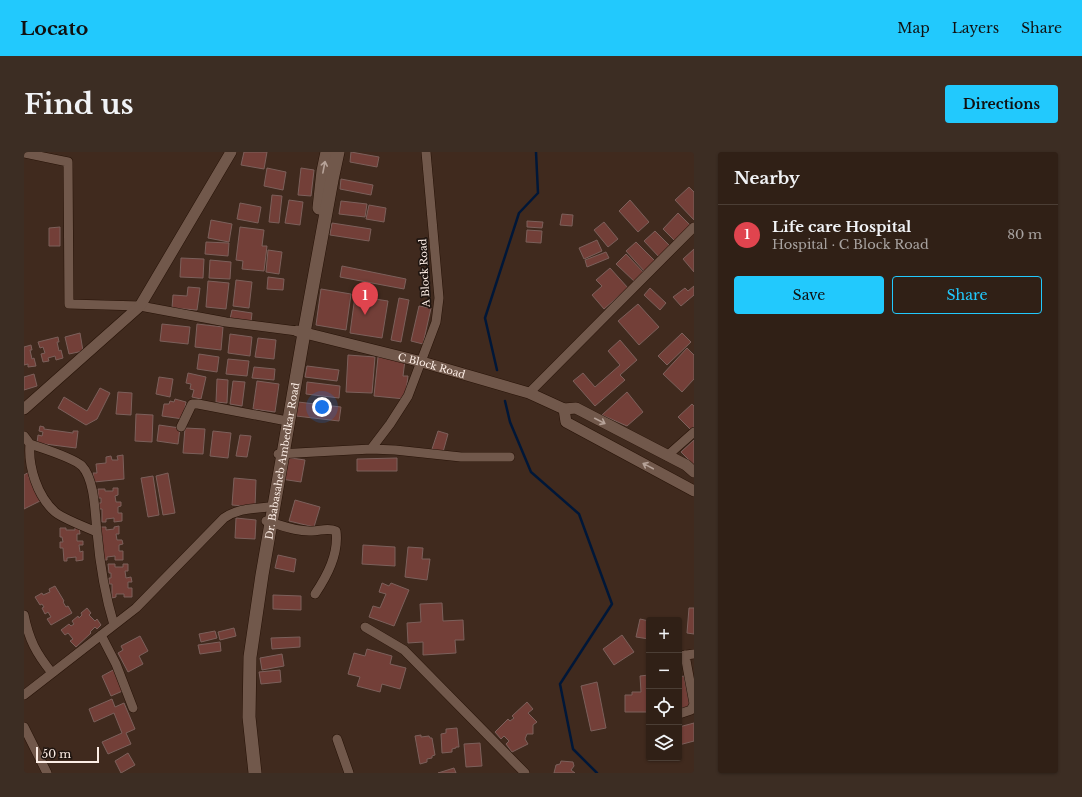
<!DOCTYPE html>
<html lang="en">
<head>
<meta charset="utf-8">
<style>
	:root { --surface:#302016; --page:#3c2d23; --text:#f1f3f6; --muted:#a8a3a1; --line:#4b3e35; --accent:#22c9fd }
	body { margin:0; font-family:"Libre Baskerville",serif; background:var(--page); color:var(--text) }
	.controls { position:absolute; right:12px; bottom:12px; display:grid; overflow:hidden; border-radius:4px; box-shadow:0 1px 3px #0004 }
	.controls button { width:36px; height:36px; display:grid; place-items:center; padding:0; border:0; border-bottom:1px solid var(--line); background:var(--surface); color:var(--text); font:20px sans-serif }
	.scale { position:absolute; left:12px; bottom:10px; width:63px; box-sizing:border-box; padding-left:4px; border:2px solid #fcede5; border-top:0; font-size:11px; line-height:14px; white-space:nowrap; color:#fcede5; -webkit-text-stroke:3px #1f1510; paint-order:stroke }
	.you { position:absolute; left:298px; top:255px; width:14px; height:14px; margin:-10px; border:3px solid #fff; border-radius:50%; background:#1a73e8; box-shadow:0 0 0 6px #1a73e833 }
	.badge { display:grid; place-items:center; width:26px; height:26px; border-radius:50%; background:var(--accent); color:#fff; font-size:13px; font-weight:700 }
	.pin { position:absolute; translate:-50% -33px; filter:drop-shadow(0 1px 2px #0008) }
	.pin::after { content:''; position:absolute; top:21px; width:14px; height:12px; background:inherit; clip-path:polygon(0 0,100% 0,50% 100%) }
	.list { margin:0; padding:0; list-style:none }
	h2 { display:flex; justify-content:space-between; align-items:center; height:52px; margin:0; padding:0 16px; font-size:17px }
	h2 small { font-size:13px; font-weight:400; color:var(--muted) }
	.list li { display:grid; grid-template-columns:26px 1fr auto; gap:12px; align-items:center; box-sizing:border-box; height:60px; padding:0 16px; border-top:1px solid var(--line) }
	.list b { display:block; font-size:15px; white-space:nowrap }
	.list p { margin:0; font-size:13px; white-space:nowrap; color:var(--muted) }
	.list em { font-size:13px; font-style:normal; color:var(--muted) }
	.actions { display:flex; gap:8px; padding:12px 16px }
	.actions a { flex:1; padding:9px 0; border:1px solid var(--accent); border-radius:4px; text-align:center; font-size:14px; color:var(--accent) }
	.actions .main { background:var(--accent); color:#111 }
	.icon { flex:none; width:22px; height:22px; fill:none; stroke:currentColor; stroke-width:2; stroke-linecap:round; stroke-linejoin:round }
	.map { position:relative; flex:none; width:670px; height:621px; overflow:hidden; border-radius:4px }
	header { display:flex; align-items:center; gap:24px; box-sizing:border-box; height:56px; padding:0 20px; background:var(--accent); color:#111 }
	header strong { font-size:19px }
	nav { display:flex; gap:22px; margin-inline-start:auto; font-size:14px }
	.intro { display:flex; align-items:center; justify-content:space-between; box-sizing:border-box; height:96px; padding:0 24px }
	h1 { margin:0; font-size:28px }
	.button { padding:10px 18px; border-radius:4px; background:var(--accent); color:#111; font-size:14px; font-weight:700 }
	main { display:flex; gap:24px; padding:0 24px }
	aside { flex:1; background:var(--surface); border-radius:4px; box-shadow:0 1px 3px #0004 }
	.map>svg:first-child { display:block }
</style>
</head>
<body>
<header>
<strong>Locato</strong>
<nav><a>Map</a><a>Layers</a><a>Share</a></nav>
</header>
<div class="intro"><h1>Find us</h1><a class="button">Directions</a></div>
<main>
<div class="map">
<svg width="670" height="621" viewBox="0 0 670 621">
	<rect width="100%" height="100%" fill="#402a1e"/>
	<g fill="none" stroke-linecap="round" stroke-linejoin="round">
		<path stroke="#001738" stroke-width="2.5" d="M473,218L461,166L495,61L514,41L512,0
			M481,249L486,270L507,320L555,362L588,452L536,532L549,597L573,621"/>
	</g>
	<path fill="#733f38" stroke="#7c605b" d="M220,0H243L240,17L217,13Z
		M327,0L355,5L353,15L326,10Z
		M243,16L262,20L259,38L240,34Z
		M277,16L290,18L287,44L274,43Z
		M317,27L349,33L347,43L316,37Z
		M665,35L670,40V68L651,48Z
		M248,43L258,44L255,71L245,70Z
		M265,48L279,50L276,73L261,71Z
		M606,48L625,70L614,80L595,59Z
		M317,49L343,52L341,65L315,62Z
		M216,51L237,55L234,71L213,67Z
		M345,53L362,56L360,70L342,67Z
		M654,61L668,75L653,91L639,77Z
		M538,62L549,63L548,74L536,73Z
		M187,68L208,72L205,90L184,86Z
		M503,69L519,70L518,76L503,75Z
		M580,70L594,87L584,95L570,78Z
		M308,71L347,77L345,89L306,83Z
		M36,75V94H25V76Z
		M216,75L240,78L238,94H243L240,119L218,117L219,109L212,108Z
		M503,78L518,79L517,91L502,90Z
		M631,79L647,95L636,106L620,89Z
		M573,88L578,99L560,107L555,96Z
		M182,90L205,91L204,104L181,102Z
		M612,90L632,110L621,120L602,99Z
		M670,97V120L659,107Z
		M244,98L258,100L255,122L242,120Z
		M582,100L585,106L563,115L561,108Z
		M602,102L621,122L612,131L592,112Z
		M157,106L180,107L179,126L156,125Z
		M186,108L207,110L206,127L185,126Z
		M318,114L382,127L380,137L316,125Z
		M586,116L604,136L580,157L568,143L578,134L572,128Z
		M244,125L260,127L259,138L243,137Z
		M212,128L228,130L225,156L209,154Z
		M184,129L205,131L202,157L182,155Z
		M670,134V143L657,154L649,145L661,136L664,139Z
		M164,135L176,136L173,158L148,156L149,143L163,144Z
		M626,136L642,151L636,158L620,143Z
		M297,137L327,142L322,178L292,173Z
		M331,144L364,149L358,186L326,181Z
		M375,146L385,148L377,190L367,188Z
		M614,152L635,175L615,193L594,169Z
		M395,154L407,156L399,192L387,189Z
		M208,158L228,161L227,170L206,167Z
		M138,172L166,175L164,192L136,189Z
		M173,172L199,175L197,198L171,195Z
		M56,181L59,199L45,202L41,185Z
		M658,181L667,190L643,213L634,204Z
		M206,182L228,185L226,204L204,201Z
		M34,185L35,190H33L35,199L37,198L39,206L32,208L31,204L24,206L25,209L19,210L17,202L21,201L19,195L16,196L14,190Z
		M234,186L252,188L250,207L231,205Z
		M596,188L613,208L596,223L601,228L571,254L549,229L559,221L571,235L596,213L584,199Z
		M7,193L8,198H6L8,207L10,206L12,214L4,215V212L0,213V195Z
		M663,196L670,203V227L658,240L639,222Z
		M175,202L195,205L193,220L173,217Z
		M324,203L351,205L348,241L322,240Z
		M354,205L381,208L379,224H384L381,247L350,244Z
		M204,207L225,209L223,224L202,222Z
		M283,214L315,218L313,229L281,225Z
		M230,215L251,217L250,228L228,226Z
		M164,221L182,225L177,247L168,245L170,238L166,237L167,232L162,231Z
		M10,222L13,234L0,238V225Z
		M135,225L149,227L146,245L132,242Z
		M193,227L204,228L203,251L192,250Z
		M209,229L221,230L218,254L206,252Z
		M233,229L255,232L251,260L229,257Z
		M283,230L316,234L315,246L282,242Z
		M76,236L86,241L73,267L62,273L34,256L40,245L63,259Z
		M94,240L108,241L107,263L92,262Z
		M603,240L619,260L603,274L578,263Z
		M151,247L162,250L159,267L138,264L140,252H145L146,249L150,250Z
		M274,250L317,255L315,269L272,264Z
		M668,252L670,254V278L668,279L654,265Z
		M112,262L129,263L128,290L111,289Z
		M135,273L156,276L154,292L133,289Z
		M16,274L20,275V277L49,281V279H54L52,296L13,291L14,283L18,284L19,280L15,279Z
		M161,276L181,277L179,302L159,301Z
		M189,279L207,281L204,306L186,304Z
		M414,279L424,282L419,300L408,297Z
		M216,283L227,284L223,305L212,304Z
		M670,288V313L657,300Z
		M99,303L100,327L70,330L69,321H73L72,312L82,311V305L87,304L88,308H94L93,304Z
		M260,305L281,308L277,330L257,327Z
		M373,306V319H333V307Z
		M5,320L7,324L5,325L8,332L18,348L0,357V323Z
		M144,321L151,361L139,363L132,324Z
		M129,324L135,363L124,365L117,326Z
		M210,326L232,328L231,355L208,353Z
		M89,336H94V343L91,344L92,350H97V354L94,355V361H98V369L90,370V366L82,367V370H78V357H75V351H77V346H74V337H81V339H89Z
		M271,348L296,355L290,375L265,369Z
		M212,366L232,368L231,387L211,386Z
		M95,374V382H92L93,388H98L99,392L95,393V399H99V408H91V404L83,405V408H79L78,384H76L75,375H82V378L90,377V375Z
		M51,375H55L56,382H53V389H59V393H55L56,400L59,399V408L52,409V405L43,406V409H40L39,396H36V390H39L38,385H36V376H42V378H51Z
		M339,393L371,395V414L338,412Z
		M384,395L399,396L398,407H406L403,428L381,425Z
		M254,403L272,407L270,420L251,416Z
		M84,412H91V415H99V412H104V419H101L102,426L107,425L108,430H104V436H108V445H100V442H92V445L88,446V432H85V426H87V421H85Z
		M358,431L365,434L367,431L385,438L370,474L345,465L349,454L356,456L362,442L355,440Z
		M31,434L40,449L39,450L42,455L44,454L48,461L27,473L23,467L27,465L24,460L21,462L18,456L20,455L18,452L16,453L11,445L18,441L19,443L26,440L25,437Z
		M249,443L277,444V458L249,457Z
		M418,451L419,469L439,468L440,488H431L432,501L399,503V490L384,491L383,471L397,470L396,452Z
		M63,456L67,461L65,463L71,469L73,467L77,473L73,477L71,475L66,480L67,481L52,495L46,489L49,487L44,481L41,483L37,478L45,472L47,474L50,472L48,469L54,464L55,466L58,463L57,461Z
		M665,456H670V482L663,481Z
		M616,467L625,469V487L612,485Z
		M210,476L212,484L196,488L194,480Z
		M191,479L193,486L177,490L175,482Z
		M598,483L610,500L590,513L579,497Z
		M116,484L124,499L115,504L119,512L104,520L94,501L99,498L97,494Z
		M276,485V495L248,497L247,486Z
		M196,490L197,499L176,502L174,493Z
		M343,497L368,504L366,512L382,516L376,537L358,532L356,540L333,534L336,525L324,522L330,501L341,504Z
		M258,502L260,514L238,518L236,506Z
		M91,517L101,538L87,544L78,524Z
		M256,518L257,530L237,532L235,520Z
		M625,523V560H601V543H608V540H617L616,524Z
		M660,524L666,555L655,556V525Z
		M573,530L582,576L567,579L557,534Z
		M88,547L91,555L100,551L111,577L102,581L107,592L84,602L78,590L98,581L90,561L70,570L65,557Z
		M503,550L509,557L504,561L513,570L509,573V582H503L501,587L504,592L488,600L482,592L485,589L480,584L477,587L471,580L484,567L486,569L490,566L488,564Z
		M670,571V589L655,593V575Z
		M433,576L435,595H432V596L428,597V600L418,601L417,582L422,581V577Z
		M397,583V585L405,584L406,586H408L411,603L408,604V606L403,607V610L396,612L391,584Z
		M456,591L458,614L442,615L440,592Z
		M104,601L111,613L97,621L91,609Z
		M537,609L549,610L550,614L547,618L551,621H530L532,613L536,612Z
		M430,616L432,621H414Z"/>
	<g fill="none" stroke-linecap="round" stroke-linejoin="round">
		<g stroke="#261207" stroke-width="10">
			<path id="minor" d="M0,1L44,10L45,152L116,154L202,170L273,179
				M505,241L670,75
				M157,275L168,252H174L258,268
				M0,284L6,292C4,314 13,344 31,360C38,366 63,376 73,380C76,414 80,440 90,473
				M6,292C18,296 50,306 58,314C71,328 71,362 73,380
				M347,297L371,298L437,305H486
				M254,302L347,297L366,272L384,244L412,170L415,146L402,0
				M643,304L670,280
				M242,369C257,373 272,380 288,379C296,379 304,375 312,379C315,402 303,424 291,442
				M0,463C5,488 12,501 28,521
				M341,475L380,498L501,621
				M77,483L92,512L109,556
				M661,503L670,552
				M655,504L670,502
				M0,543L112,456L200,366C215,356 227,357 244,355
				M655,562L667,558L670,552
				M0,575L23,621
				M313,587L325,621"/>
		</g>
		<g stroke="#261207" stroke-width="12">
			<g id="tertiary">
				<path id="s1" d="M273,179L398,210L505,241L540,257L552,256L662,313L670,320"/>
				<path d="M0,257L116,154L207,0"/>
				<path d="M540,257L542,270L670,339"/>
			</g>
		</g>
		<g stroke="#261207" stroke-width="14">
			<g id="secondary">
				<path d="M295,56L299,19L303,0"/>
				<path id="s2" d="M231,621L225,565L226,505L238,423L280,181L308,28L314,0"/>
			</g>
		</g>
		<use href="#minor" stroke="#71584b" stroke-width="9"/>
		<use href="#tertiary" stroke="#71584b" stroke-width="11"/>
		<use href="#secondary" stroke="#71584b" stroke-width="13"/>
	</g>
	<defs><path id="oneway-shaft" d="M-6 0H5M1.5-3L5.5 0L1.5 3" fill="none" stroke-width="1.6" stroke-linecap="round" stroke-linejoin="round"/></defs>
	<g stroke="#b6a298">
		<use href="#oneway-shaft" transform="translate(300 15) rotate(-79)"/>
		<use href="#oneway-shaft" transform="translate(576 269) rotate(27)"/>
		<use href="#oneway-shaft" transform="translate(624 314) rotate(-152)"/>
	</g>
	<g text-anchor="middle" stroke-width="3.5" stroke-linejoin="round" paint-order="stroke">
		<g font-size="10" fill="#fcede5" stroke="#1f1510">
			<text transform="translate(400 121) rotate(-93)" y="4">A Block Road</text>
			<text dy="4" stroke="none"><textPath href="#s1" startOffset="139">C Block Road</textPath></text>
			<text dy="4" stroke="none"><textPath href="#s2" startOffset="315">Dr. Babasaheb Ambedkar Road</textPath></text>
		</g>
	</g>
</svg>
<div class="controls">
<button>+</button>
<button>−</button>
<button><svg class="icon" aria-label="locate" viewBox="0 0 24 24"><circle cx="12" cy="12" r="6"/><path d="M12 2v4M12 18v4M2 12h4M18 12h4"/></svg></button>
<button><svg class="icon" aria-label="layers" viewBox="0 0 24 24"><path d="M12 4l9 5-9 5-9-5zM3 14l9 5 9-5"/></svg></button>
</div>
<div class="scale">50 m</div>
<div class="you"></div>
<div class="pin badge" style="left:341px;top:163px;background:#e0444e">1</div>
</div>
<aside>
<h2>Nearby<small></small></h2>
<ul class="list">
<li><span class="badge" style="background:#e0444e">1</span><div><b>Life care Hospital</b><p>Hospital · C Block Road</p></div><em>80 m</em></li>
</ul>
<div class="actions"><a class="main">Save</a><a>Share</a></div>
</aside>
</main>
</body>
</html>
